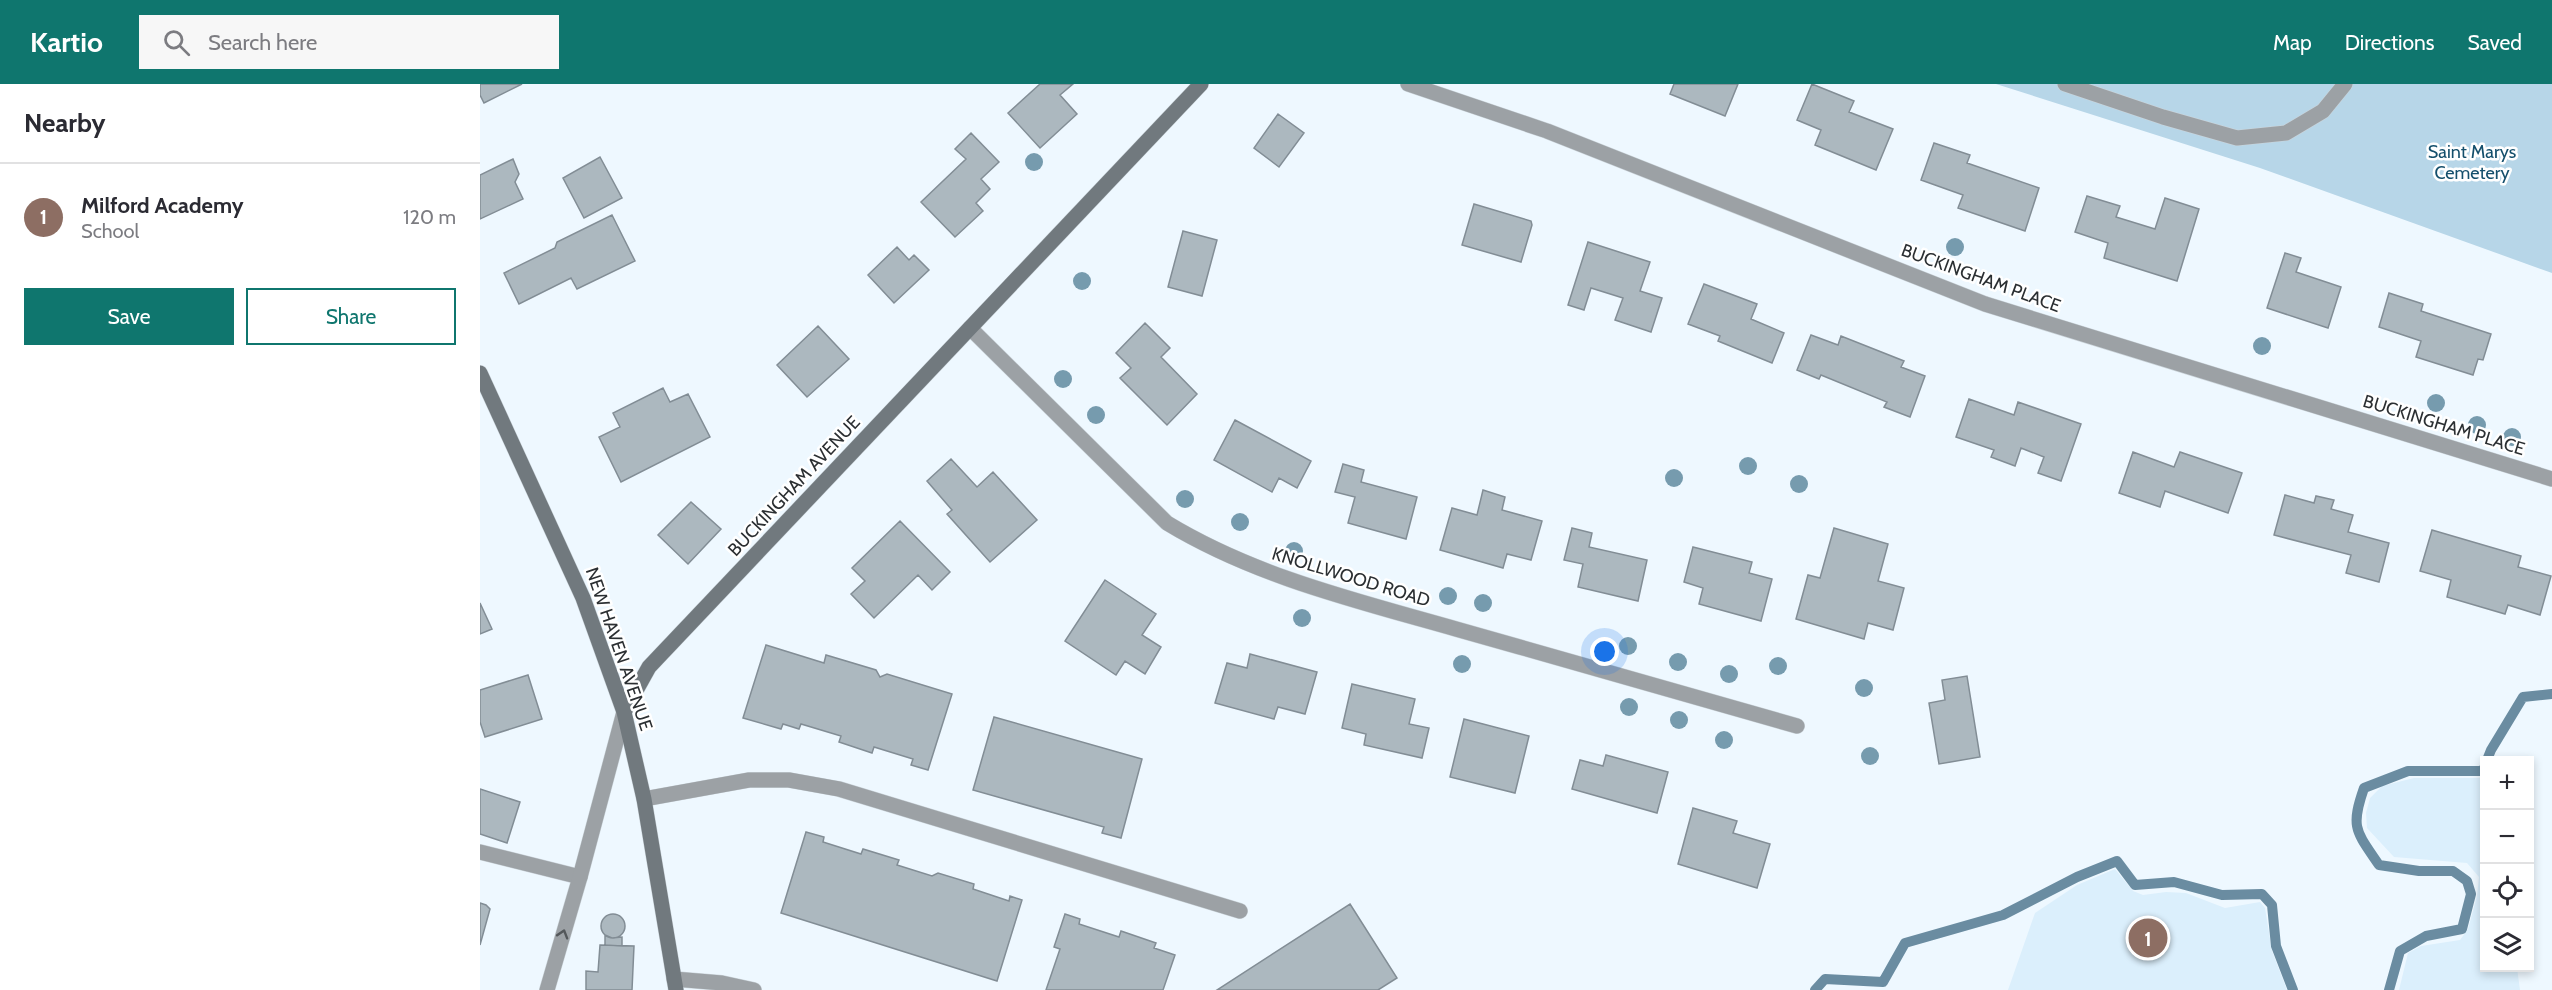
<!DOCTYPE html>
<html lang="en">
<head>
<meta charset="utf-8">
<style>
	:root { --surface:#fff; --page:#f7f7f7; --text:#2b2b33; --muted:#7c7c81; --line:#e1e1e2; --accent:#0f766e }
	body { margin:0; font-family:Cabin,sans-serif; background:var(--page); color:var(--text) }
	.controls { position:absolute; right:18px; bottom:18px; display:grid; overflow:hidden; border-radius:0px; box-shadow:0 3px 9px #0003 }
	.controls button { width:54px; height:54px; display:grid; place-items:center; padding:0; border:0; border-bottom:2px solid var(--line); background:var(--surface); color:var(--text); font:30px sans-serif }
	.you { position:absolute; left:1125px; top:568px; width:21px; height:21px; margin:-15px; border:4px solid #fff; border-radius:50%; background:#1a73e8; box-shadow:0 0 0 9px #1a73e833 }
	.badge { display:grid; place-items:center; width:39px; height:39px; border-radius:50%; background:var(--accent); color:#fff; font-size:20px; font-weight:700 }
	.pin { position:absolute; translate:-50% -50%; border:3px solid #fff; box-shadow:0 2px 6px #0006 }
	.list { margin:0; padding:0; list-style:none }
	h2 { display:flex; justify-content:space-between; align-items:center; height:78px; margin:0; padding:0 24px; font-size:26px }
	h2 small { font-size:20px; font-weight:400; color:var(--muted) }
	.list li { display:grid; grid-template-columns:39px 1fr auto; gap:18px; align-items:center; box-sizing:border-box; height:108px; padding:0 24px; border-top:2px solid var(--line) }
	.list b { display:block; font-size:22px; white-space:nowrap }
	.list p { margin:0; font-size:20px; white-space:nowrap; color:var(--muted) }
	.list em { font-size:20px; font-style:normal; color:var(--muted) }
	.actions { display:flex; gap:12px; padding:18px 24px }
	.actions a { flex:1; padding:14px 0; border:2px solid var(--accent); border-radius:0px; text-align:center; font-size:21px; color:var(--accent) }
	.actions .main { background:var(--accent); color:#fff }
	.icon { flex:none; width:33px; height:33px; fill:none; stroke:currentColor; stroke-width:2; stroke-linecap:round; stroke-linejoin:round }
	.map { position:relative; flex:none; width:2072px; height:906px; overflow:hidden }
	header { display:flex; align-items:center; gap:36px; box-sizing:border-box; height:84px; padding:0 30px; background:var(--accent); color:#fff }
	header strong { font-size:28px }
	nav { display:flex; gap:33px; margin-inline-start:auto; font-size:21px }
	.search { width:420px; height:54px; background:var(--page); display:flex; align-items:center; gap:15px; box-sizing:border-box; padding:0 21px; border-radius:0px; color:var(--muted); font-size:22px }
	main { display:flex }
	aside { flex:1; background:var(--surface) }
	.map>svg:first-child { display:block }
</style>
</head>
<body>
<header>
<strong>Kartio</strong>
<div class="search"><svg class="icon" aria-label="search" viewBox="0 0 24 24"><circle cx="10" cy="10" r="6"/><path d="M15 15l6 6"/></svg>Search here</div>
<nav><a>Map</a><a>Directions</a><a>Saved</a></nav>
</header>
<main>
<aside>
<h2>Nearby<small></small></h2>
<ul class="list">
<li><span class="badge" style="background:#8d6e63">1</span><div><b>Milford Academy</b><p>School</p></div><em>120 m</em></li>
</ul>
<div class="actions"><a class="main">Save</a><a>Share</a></div>
</aside>
<div class="map">
<svg width="2072" height="906" viewBox="0 0 2072 906">
	<rect width="100%" height="100%" fill="#eef8ff"/>
	<path fill="#dbeffc" d="M1934,694H2004V884H2037L2040,906H1919L1928,869L1941,862L1980,856L1988,845L1997,812L1999,793L1987,779L1914,773L1887,744L1886,729L1890,714L1902,702Z
		M1635,785L1653,807L1663,811L1686,808L1706,809L1745,824L1780,818L1785,824L1792,867L1807,906H1528L1555,829L1597,801Z"/>
	<path fill="#b7d6e8" d="M1516,0H2072V189L1780,84Z"/>
	<g fill="none" stroke-linecap="round" stroke-linejoin="round">
		<path stroke="#6a8ca1" stroke-width="10" d="M2007,676L2011,666L2043,613L2072,610
			M1335,906L1345,895L1403,898L1425,859L1523,831L1597,793L1637,777L1655,801L1694,798L1742,811L1782,810L1792,821L1796,862L1813,906
			M1909,906L1920,867L1946,852L1982,845L1991,810L1987,797L1973,787H1939L1899,781C1876,747 1870,744 1884,704L1928,687H2004V684"/>
	</g>
	<path fill="#acb8bf" stroke="#828d95" stroke-width="1.5" d="M0,0H42L4,19L0,11Z
		M560,0H593L580,11L597,30L560,64L528,29Z
		M1194,0H1258L1245,32L1190,10Z
		M1332,0L1374,17L1369,28L1413,45L1396,86L1335,61L1341,46L1317,36Z
		M798,30L824,49L799,83L774,64Z
		M491,49L519,78L501,95L510,105L496,119L503,127L475,153L441,118L486,75L475,65Z
		M1454,59L1490,71L1487,79L1559,104L1545,147L1478,124L1483,111L1441,96Z
		M120,73L142,114L104,134L83,94Z
		M33,75L39,90L35,98L43,115L0,135V91Z
		M1607,112L1640,122L1636,133L1675,145L1685,114L1719,125L1697,197L1624,174L1628,159L1595,148Z
		M994,120L1051,137L1052,141L1041,178L982,161Z
		M132,131L155,177L97,205L91,194L39,220L24,189L75,164L77,158Z
		M703,147L737,156L722,212L688,203Z
		M1108,158L1170,178L1160,207L1182,214L1171,248L1135,236L1143,214L1111,204L1104,226L1088,221Z
		M417,163L429,176L434,171L449,186L414,219L388,191Z
		M1805,169L1821,174L1816,188L1861,203L1848,244L1787,224Z
		M1224,200L1277,220L1271,235L1304,249L1292,279L1238,257L1240,252L1208,240Z
		M1909,209L1943,220L1941,227L2011,250L2003,276L1998,275L1993,291L1936,273L1941,257L1899,243Z
		M665,239L690,264L681,273L717,310L687,341L640,294L651,284L636,269Z
		M338,242L369,275L327,313L297,281Z
		M1331,251L1358,261L1361,252L1424,277L1421,283L1445,292L1430,333L1404,323L1407,318L1341,291L1339,295L1317,286Z
		M183,304L190,318L208,310L230,353L141,398L119,353L140,343L133,329Z
		M1489,315L1534,331L1538,318L1601,340L1581,397L1558,389L1564,373L1541,364L1535,382L1511,373L1514,366L1476,353Z
		M755,336L831,377L817,404L799,394L792,408L734,376Z
		M1653,368L1694,383L1700,368L1762,389L1748,429L1685,407L1680,423L1639,409Z
		M471,375L497,403L513,388L557,436L510,478L467,430L472,426L447,397Z
		M863,380L884,386L881,398L937,413L926,455L868,439L875,413L855,408Z
		M1003,406L1025,413L1022,426L1062,437L1051,476L1027,470L1023,484L960,466L972,424L997,431Z
		M1805,411L1834,419L1836,412L1854,416L1851,425L1873,431L1868,448L1909,459L1899,498L1866,489L1871,471L1794,451Z
		M211,418L241,445L208,480L178,451Z
		M420,437L470,488L452,506L438,491L394,534L371,510L385,497L372,484Z
		M1092,444L1112,449L1109,463L1167,476L1158,517L1098,503L1103,480L1084,476Z
		M1354,444L1408,460L1398,497L1424,504L1413,546L1388,539L1384,555L1316,535L1328,491L1340,494Z
		M1952,446L2041,472L2038,483L2071,492L2060,531L2028,521L2025,530L1967,513L1971,496L1940,487Z
		M1213,463L1272,478L1269,489L1292,495L1281,537L1219,520L1223,504L1204,498Z
		M625,496L676,530L662,551L681,563L665,590L645,577L636,591L585,557Z
		M0,519L12,545L0,550Z
		M286,561L344,579L346,571L396,586L400,593L407,590L472,610L448,686L431,681L433,675L394,663L392,669L359,658L361,652L321,640L319,645L303,640L301,645L263,634Z
		M770,570L837,588L825,630L798,623L794,635L735,619L747,579L767,584Z
		M48,591L62,635L5,653L0,638V606Z
		M1487,592L1500,673L1459,680L1449,619L1465,616L1462,596Z
		M872,600L935,615L929,640L949,644L942,674L884,661L886,650L862,644Z
		M514,633L662,675L641,754L622,749L624,743L493,706Z
		M984,635L1049,652L1035,709L970,693Z
		M1126,671L1188,688L1177,729L1092,705L1100,676L1123,682Z
		M0,705L40,718L27,759L0,750Z
		M1213,724L1257,737L1253,749L1290,760L1277,804L1198,780Z
		M326,748L344,753L343,758L381,770L383,765L419,776L417,781L452,792L458,789L494,800L493,805L529,817L530,812L542,816L517,897L301,829Z
		M0,819L6,821L10,825L0,861Z
		M870,820L917,894L898,906H737Z
		M585,830L600,835L599,840L639,853L641,847L676,859L674,864L695,871L683,906H566L580,865L574,863Z
		M121 842a12 12 0 1 1 24 0a12 12 0 1 1-24 0Z
		M125,851L132,854L142,853V862L125,861Z
		M120,861L154,862L152,906H106V887L118,888Z"/>
	<g fill="none" stroke-linecap="round" stroke-linejoin="round">
		<g stroke="#cbd4da" stroke-width="16">
			<path id="service" d="M1585,0L1683,33L1757,54L1806,49L1843,27L1865,0
				M164,715L269,696H309L359,705L760,827
				M0,768L100,793
				M194,895L242,899L274,906"/>
		</g>
		<g stroke="#cbd4da" stroke-width="16">
			<path id="minor" d="M928,0L1067,47L1505,220L2072,395
				M490,244L687,439C776,493 878,517 976,545C1090,577 1204,610 1317,642
				M67,906L100,793L144,628"/>
		</g>
		<g stroke="#cbd4da" stroke-width="16">
			<path id="secondary" d="M0,289L103,514L144,628L164,715L196,906
				M144,628L169,583L721,0"/>
		</g>
		<use href="#service" stroke="#9ca1a5" stroke-width="15"/>
		<use href="#minor" stroke="#9ca1a5" stroke-width="15"/>
		<use href="#secondary" stroke="#71797e" stroke-width="15"/>
	</g>
	<g fill="#769bae">
		<circle cx="554" cy="78" r="9"/>
		<circle cx="1475" cy="163" r="9"/>
		<circle cx="602" cy="197" r="9"/>
		<circle cx="1782" cy="262" r="9"/>
		<circle cx="583" cy="295" r="9"/>
		<circle cx="1956" cy="319" r="9"/>
		<circle cx="616" cy="331" r="9"/>
		<circle cx="1997" cy="341" r="9"/>
		<circle cx="2032" cy="353" r="9"/>
		<circle cx="1268" cy="382" r="9"/>
		<circle cx="1194" cy="394" r="9"/>
		<circle cx="1319" cy="400" r="9"/>
		<circle cx="705" cy="415" r="9"/>
		<circle cx="760" cy="438" r="9"/>
		<circle cx="814" cy="467" r="9"/>
		<circle cx="968" cy="512" r="9"/>
		<circle cx="1003" cy="519" r="9"/>
		<circle cx="822" cy="534" r="9"/>
		<circle cx="1148" cy="562" r="9"/>
		<circle cx="1198" cy="578" r="9"/>
		<circle cx="982" cy="580" r="9"/>
		<circle cx="1298" cy="582" r="9"/>
		<circle cx="1249" cy="590" r="9"/>
		<circle cx="1384" cy="604" r="9"/>
		<circle cx="1149" cy="623" r="9"/>
		<circle cx="1199" cy="636" r="9"/>
		<circle cx="1244" cy="656" r="9"/>
		<circle cx="1390" cy="672" r="9"/>
	</g>
	<defs><path id="oneway-chevron" d="M-2-3.5L2.5 0L-2 3.5" fill="none" stroke-width="1.6" stroke-linecap="round" stroke-linejoin="round" transform="scale(1.5)"/></defs>
	<use stroke="#53575a" href="#oneway-chevron" transform="translate(83 850) rotate(-73)"/>
	<g text-anchor="middle" stroke-width="5" stroke-linejoin="round" paint-order="stroke">
		<g font-size="18" fill="#144f6c" stroke="#fff">
			<text x="1992" y="74">Saint Marys<tspan x="1992" dy="21">Cemetery</tspan></text>
		</g>
		<g font-size="18" fill="#2b2f32" stroke="#fff">
			<text transform="translate(1501 194) rotate(20)" y="6">BUCKINGHAM PLACE</text>
			<text transform="translate(1964 341) rotate(17)" y="6">BUCKINGHAM PLACE</text>
			<text transform="translate(314 402) rotate(-47)" y="6">BUCKINGHAM AVENUE</text>
			<text transform="translate(871 493) rotate(17)" y="6">KNOLLWOOD ROAD</text>
			<text transform="translate(139 565) rotate(71)" y="6">NEW HAVEN AVENUE</text>
		</g>
	</g>
</svg>
<div class="controls">
<button>+</button>
<button>−</button>
<button><svg class="icon" aria-label="locate" viewBox="0 0 24 24"><circle cx="12" cy="12" r="6"/><path d="M12 2v4M12 18v4M2 12h4M18 12h4"/></svg></button>
<button><svg class="icon" aria-label="layers" viewBox="0 0 24 24"><path d="M12 4l9 5-9 5-9-5zM3 14l9 5 9-5"/></svg></button>
</div>
<div class="you"></div>
<div class="pin badge" style="left:1668px;top:854px;background:#8d6e63">1</div>
</div>
</main>
</body>
</html>
